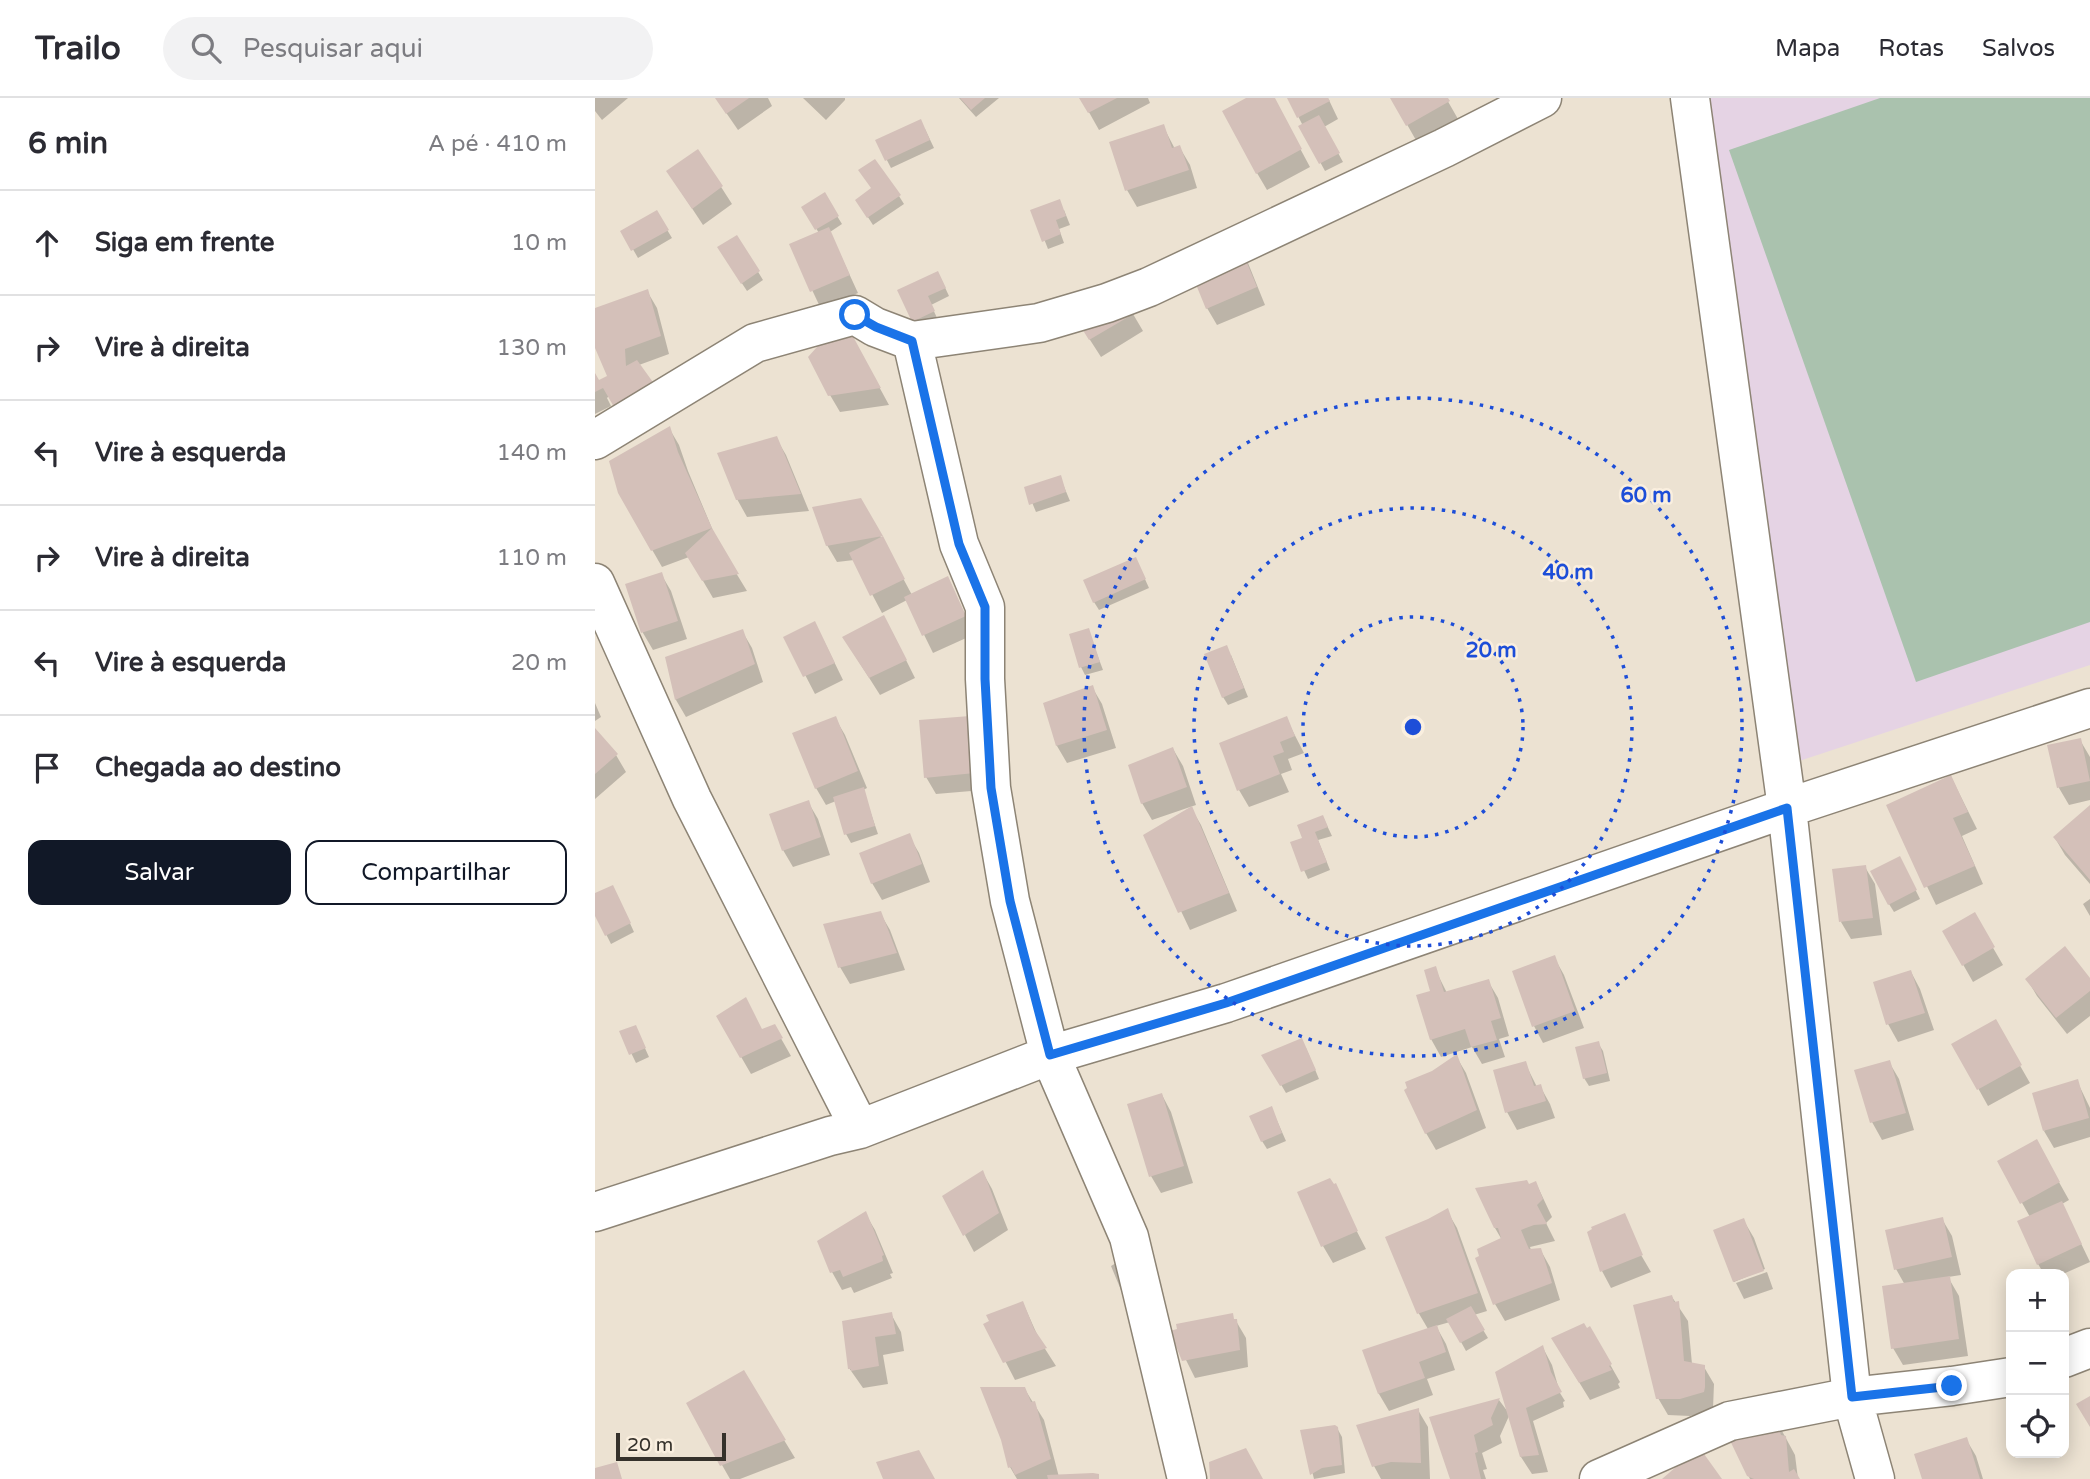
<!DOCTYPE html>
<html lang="pt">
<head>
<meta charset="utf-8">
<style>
	:root { --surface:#fff; --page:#f2f2f3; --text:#2b2b33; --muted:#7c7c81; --line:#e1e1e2; --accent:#111827 }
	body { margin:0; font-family:"Varela Round",sans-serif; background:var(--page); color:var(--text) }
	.controls { position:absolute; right:21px; bottom:21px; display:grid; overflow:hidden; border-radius:14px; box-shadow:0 4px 18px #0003 }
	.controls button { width:63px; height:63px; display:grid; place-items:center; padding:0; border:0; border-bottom:2px solid var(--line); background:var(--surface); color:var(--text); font:35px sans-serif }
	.scale { position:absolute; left:21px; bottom:18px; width:110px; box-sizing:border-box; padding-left:7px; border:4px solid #35312b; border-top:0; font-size:19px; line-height:24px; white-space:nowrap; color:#35312b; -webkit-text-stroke:5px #faefdf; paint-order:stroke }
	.stop { position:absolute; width:21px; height:21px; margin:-16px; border:5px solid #1a73e8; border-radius:50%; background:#fff }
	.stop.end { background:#1a73e8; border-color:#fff; box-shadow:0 2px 7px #0008 }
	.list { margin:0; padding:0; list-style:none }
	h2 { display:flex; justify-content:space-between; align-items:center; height:91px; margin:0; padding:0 28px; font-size:30px }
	h2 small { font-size:23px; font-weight:400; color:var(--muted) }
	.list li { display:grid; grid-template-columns:46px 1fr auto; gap:21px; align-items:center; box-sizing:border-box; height:105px; padding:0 28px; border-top:2px solid var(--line) }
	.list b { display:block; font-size:26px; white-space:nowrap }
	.list em { font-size:23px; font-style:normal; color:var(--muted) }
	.actions { display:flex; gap:14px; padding:21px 28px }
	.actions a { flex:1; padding:16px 0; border:2px solid var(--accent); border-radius:14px; text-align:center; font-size:24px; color:var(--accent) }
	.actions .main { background:var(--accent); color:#fff }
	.icon { flex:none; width:38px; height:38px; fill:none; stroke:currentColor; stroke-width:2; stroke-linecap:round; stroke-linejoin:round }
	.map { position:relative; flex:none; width:1495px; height:1381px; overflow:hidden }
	header { display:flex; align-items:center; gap:42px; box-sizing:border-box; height:98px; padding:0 35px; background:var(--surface); border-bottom:2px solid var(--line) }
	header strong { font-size:33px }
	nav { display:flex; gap:38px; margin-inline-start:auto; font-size:24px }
	.search { width:490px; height:63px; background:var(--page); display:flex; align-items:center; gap:18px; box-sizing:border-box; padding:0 24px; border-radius:38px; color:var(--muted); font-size:26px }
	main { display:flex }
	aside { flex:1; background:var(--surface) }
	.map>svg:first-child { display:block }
</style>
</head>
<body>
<header>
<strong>Trailo</strong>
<div class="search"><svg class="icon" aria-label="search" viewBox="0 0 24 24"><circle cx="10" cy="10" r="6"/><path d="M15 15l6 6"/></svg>Pesquisar aqui</div>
<nav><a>Mapa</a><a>Rotas</a><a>Salvos</a></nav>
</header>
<main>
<aside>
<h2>6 min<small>A pé · 410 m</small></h2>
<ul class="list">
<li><svg class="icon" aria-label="ahead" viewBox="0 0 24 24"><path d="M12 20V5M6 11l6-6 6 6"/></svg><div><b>Siga em frente</b></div><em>10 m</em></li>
<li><svg class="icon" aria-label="right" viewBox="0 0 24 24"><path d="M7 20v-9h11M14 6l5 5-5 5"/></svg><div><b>Vire à direita</b></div><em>130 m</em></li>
<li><svg class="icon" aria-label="left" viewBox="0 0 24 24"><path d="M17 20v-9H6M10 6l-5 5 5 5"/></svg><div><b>Vire à esquerda</b></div><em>140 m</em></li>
<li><svg class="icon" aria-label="right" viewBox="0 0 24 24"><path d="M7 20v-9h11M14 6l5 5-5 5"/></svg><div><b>Vire à direita</b></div><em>110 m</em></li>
<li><svg class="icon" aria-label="left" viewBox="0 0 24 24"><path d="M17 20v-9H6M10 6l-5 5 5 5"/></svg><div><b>Vire à esquerda</b></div><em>20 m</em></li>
<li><svg class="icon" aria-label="arrive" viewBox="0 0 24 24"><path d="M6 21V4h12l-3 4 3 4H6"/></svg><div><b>Chegada ao destino</b></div></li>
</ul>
<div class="actions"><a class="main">Salvar</a><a>Compartilhar</a></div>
</aside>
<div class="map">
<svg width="1495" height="1381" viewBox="0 0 1495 1381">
	<rect width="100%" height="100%" fill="#ece2d2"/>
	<path fill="#e5d3e4" d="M1095,0H1495V567L1186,669Z"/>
	<path fill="#aac2ae" d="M1285,0H1495V524L1321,584L1134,52Z"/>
	<path fill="#0003" d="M0,0H33L7,22L0,13Z
		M121,0H173L177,8L143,32Z
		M208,0H250V2L231,22Z
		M364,0H404L381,19Z
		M486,0H553L555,5L504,32Z
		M655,0H678L715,69L672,92L662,75Z
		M694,0H733L743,21L729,29L748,64L730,73L706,29L708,28Z
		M797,0H851L863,21L822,44Z
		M568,28L580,51L585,50L595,67L602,90L542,109L532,92Z
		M330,31L339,50L296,70L282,43Z
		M103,53L137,106L108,127L73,74Z
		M278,91L304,98L309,106L278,127L267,110Z
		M229,97L247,126L235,134L263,195L226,211L196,147L224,135L208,110Z
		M469,112L475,127L464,131L469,145L453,151L438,113Z
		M62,115L77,140L43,160L28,134Z
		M142,139L168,182L152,193L129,158Z
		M651,160L670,207L622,227L612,210Z
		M347,183L354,198L336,207L343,222L323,231L304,193Z
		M52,193L62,210L74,256L44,267L12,300L16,308L0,316V276L4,284L14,279L0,246V212Z
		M538,216L548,233L506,259L488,231Z
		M257,239L294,307L245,314L235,297Z
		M74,330L84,347L93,373L124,447L152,493L118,500L94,459L67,469L24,394Z
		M181,340L191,357L214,413L152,419L142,401Z
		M465,379L475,403L441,414L431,390Z
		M266,402L317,497L352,481L380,536L338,555L312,502L287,515L259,462L242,464L232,447Z
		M545,470L554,490L504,512L499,504Z
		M66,476L76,493L92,541L58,552L48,535L32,487Z
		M493,532L508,572L490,577L486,569Z
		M147,533L157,550L168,584L91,619L81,602L72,560Z
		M298,536L320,580L285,597L259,556Z
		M191,540L229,543L248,582L220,596Z
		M636,557L653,599L633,607L628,599Z
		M497,589L507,606L521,650L472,665L462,648L450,606Z
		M0,605L6,619L0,623Z
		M240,620L250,637L272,690L268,692L283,736L256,745L251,736L241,703L231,707L221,690Z
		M374,620L388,692L341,696L331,679Z
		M691,620L709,655L693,661L697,672L686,676L694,694L654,709L644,692Z
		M0,633L21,657L31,674L0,701Z
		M1485,642L1495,659V702L1474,707L1464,690L1454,648Z
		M578,651L588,668L601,707L557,722L547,705Z
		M1356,679L1382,731L1367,738L1388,786L1341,807L1293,708Z
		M213,704L223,721L235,757L198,769L188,752Z
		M596,710L606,727L642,813L595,832L550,737Z
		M1495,710V786L1470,757L1460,740Z
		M728,719L737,738L723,742L735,772L713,781L697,746L709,741Z
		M314,738L324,755L335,784L287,802L277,785Z
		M1270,769L1280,786L1287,837L1256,841L1246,824Z
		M1309,769L1325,801L1299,814L1294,806Z
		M0,797H22L39,834L16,846L0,814Z
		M1495,801V818L1488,806Z
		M285,815L295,832L310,872L255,886L245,869Z
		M1379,817L1408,867L1378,884L1349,833Z
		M959,859L969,877L989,930L948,945L939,928Z
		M840,871L852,895L893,883L903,900L914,938L904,941L910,959L887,966L877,949L846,959L836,941Z
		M1316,874L1325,891L1339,932L1303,944L1293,926L1280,885Z
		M1432,881L1495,883V918L1472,936L1442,898Z
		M123,919L167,933L179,928L196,958L156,976Z
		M1400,924L1435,985L1393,1008L1359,947Z
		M26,934L44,937L54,959L41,965Z
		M1003,945L1008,953L1015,983L994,988L989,980Z
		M711,950L724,981L691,995L669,958Z
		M861,958L871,975L891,1030L841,1052L831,1035Z
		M1294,964L1304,981L1319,1032L1287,1042L1277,1024Z
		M930,965L942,989L945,988L955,1006L960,1020L922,1032L912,1014Z
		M1482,983L1495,1010V1039L1459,1050L1449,1033Z
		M567,997L576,1014L598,1085L566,1095L556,1078Z
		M680,1018L691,1043L672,1051L667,1043Z
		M1441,1043L1474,1102L1467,1106L1495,1164L1468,1176H1449L1443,1166L1435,1119L1404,1064Z
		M388,1075L397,1091L413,1132L379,1154L370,1137Z
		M941,1085L957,1119L951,1125L960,1143L935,1149L936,1152L945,1151L955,1169L965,1202L910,1223L900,1206L907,1142L900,1130L933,1088Z
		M744,1099L771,1151L738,1165L728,1148Z
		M852,1113L862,1130L892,1213L879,1217L893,1240L871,1253L855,1224L841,1228L851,1246L860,1272L832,1281L838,1297L794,1313L784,1296L770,1253L833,1231L823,1214Z
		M270,1115L280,1132L298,1175L295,1176L297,1180L259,1195L256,1189L247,1192L237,1174L224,1143Z
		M1347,1121L1357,1138L1366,1177L1353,1179L1364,1198L1373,1258L1308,1267L1298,1250L1310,1187L1301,1171Z
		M1149,1123L1159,1140L1170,1171L1139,1184L1121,1133Z
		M1039,1145L1056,1174L1016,1190L1007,1173Z
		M545,1151L533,1209L516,1168Z
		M1172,1174L1178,1191L1149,1201L1141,1185Z
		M1077,1199L1093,1223L1097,1266L1109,1269L1119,1286L1118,1311L1095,1318L1073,1317L1063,1300Z
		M428,1205L445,1243L461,1268L420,1282L391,1226Z
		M296,1216L306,1234L309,1253L288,1257L293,1286L268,1290L254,1270Z
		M641,1223L651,1240L653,1269L600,1280L577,1234Z
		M995,1231L1025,1284L1023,1286L1025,1290L995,1302L968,1258Z
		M948,1250L957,1267L965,1295L970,1303L968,1304L969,1309L938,1323L953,1374L937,1376L926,1359L914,1318L905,1338L907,1345L887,1355L892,1371L888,1372L891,1381H857L836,1320L904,1302L913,1314Z
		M148,1275L200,1360L145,1381H135L127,1367Z
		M429,1290L449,1322L464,1379L503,1378L504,1381H422L415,1369L407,1341Z
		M823,1312L833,1329L835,1381H786L779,1368Z
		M1179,1318L1200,1357L1203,1381H1155L1132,1332Z
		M742,1330L747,1339L750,1375L719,1381L707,1333Z
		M1371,1341L1381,1358L1388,1381H1329Z"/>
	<path fill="#d4c0b9" d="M120,0H154L131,16Z
		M365,0H390L376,12Z
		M484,0H522L493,15Z
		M651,0H680L707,51L661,76L627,13Z
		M692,0H733L735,3L702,20Z
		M795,0H853L855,3L811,28Z
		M724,17L745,55L724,66L703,28Z
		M326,21L335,42L290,63L280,42Z
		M569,26L577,50L585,47L594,72L530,93L514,44Z
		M103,51L128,88L97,111L71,73Z
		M280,61L306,97L272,120L260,102L276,90L263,72Z
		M230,94L244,118L220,132L206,109Z
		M465,101L471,118L461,122L466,136L447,144L435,112Z
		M62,112L74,132L36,153L25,133Z
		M234,129L255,177L215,194L194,146Z
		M142,137L165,173L146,186L122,149Z
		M642,141L662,189L611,211L591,162Z
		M343,173L351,190L333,198L340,213L317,224L302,192Z
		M53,191L66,238L30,251L31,268L42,262L60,287L19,309L8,290L0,294V275L4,282L12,278L0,250V210Z
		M476,213L540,215L494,242Z
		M248,220L286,290L233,298L213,259Z
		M75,328L83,354L117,430L144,476L107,483L90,455L117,430L56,453L23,395L14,363Z
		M182,338L206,396L141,402L122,355Z
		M466,377L471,394L434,407L429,389Z
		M266,400L288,438L231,448L217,409Z
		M288,438L310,481L275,498L254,455Z
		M541,459L551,481L498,505L488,482Z
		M67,474L83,523L46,535L30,486Z
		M353,478L371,518L327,538L309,499Z
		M289,517L312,562L274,580L247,539Z
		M220,523L240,565L208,579L188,539Z
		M494,530L505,564L484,570L474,536Z
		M148,531L160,566L80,602L70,559Z
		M632,547L649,590L627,600L609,556Z
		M498,587L512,632L461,648L448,605Z
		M241,618L263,673L220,691L197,635Z
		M375,618L380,675L329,680L324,622Z
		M692,618L700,638L685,644L689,654L678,658L685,676L642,693L624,645Z
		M0,630L23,656L0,676Z
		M1486,640L1495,683L1462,690L1452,647Z
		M578,649L592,689L546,706L533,667Z
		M1356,677L1373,714L1358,720L1380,768L1329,790L1291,707Z
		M269,689L280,728L249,737L238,699Z
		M214,702L226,739L187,753L174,716Z
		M1495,707V782L1458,739Z
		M597,708L634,795L583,815L548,737Z
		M728,717L733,729L720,734L732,764L706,774L695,744L707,740L702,727Z
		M315,735L327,766L276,786L264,755Z
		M1305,758L1322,792L1293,807L1275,773Z
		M1271,767L1278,820L1244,824L1237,771Z
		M18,787L36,825L10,838L0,818V795Z
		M286,813L302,855L243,870L228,826Z
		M1380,814L1400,849L1367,868L1347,833Z
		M1470,848L1495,880V893L1461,920L1430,881Z
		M960,857L980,913L937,929L917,873Z
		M841,868L849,894L894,881L906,920L896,923L902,942L876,949L870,931L835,942L821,897L835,893L829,872Z
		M1316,872L1330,915L1291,927L1278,884Z
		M151,899L167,931L180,926L188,940L145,960L121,918Z
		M1401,921L1427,967L1382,992L1356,946Z
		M41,927L51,950L34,957L24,933Z
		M707,940L721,972L685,988L666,957Z
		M1004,943L1012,975L988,981L980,949Z
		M862,956L882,1012L830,1036L809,992L812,990L810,984L837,973Z
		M1295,962L1311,1015L1275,1025L1259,972Z
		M931,963L939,988L946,986L951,1003L910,1015L898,972Z
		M1483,981L1494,1020L1448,1033L1437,995Z
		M567,995L589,1068L554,1079L532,1006Z
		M677,1008L687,1035L666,1044L654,1018Z
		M1442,1041L1465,1084L1425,1106L1402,1063Z
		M388,1072L404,1115L368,1138L347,1098Z
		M735,1080L739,1086L741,1085L763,1133L726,1149L702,1094Z
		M932,1082L934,1086L941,1083L948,1101L942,1107L952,1126L939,1127L926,1132L934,1151L946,1150L957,1185L898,1207L880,1160L884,1158L882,1151L906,1140L903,1130H899L880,1090Z
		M1467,1103L1487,1146L1442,1167L1422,1123Z
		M853,1110L883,1195L822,1216L790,1139L833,1121Z
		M271,1113L289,1157L287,1158L288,1163L248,1179L245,1172L235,1175L222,1143Z
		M1030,1115L1048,1157L1005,1174L992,1134L997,1131L996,1129Z
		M1348,1119L1357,1159L1299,1172L1290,1132Z
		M1149,1120L1169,1173L1138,1184L1118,1132Z
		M1355,1178L1364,1241L1296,1251L1287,1188Z
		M1077,1197L1079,1204L1084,1203L1089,1263L1110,1267V1289L1109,1294L1085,1301H1061L1038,1207Z
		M428,1203L439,1231L452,1250L408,1265L388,1226L394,1223L391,1217Z
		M876,1208L890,1232L865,1245L851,1221Z
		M297,1214L301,1236L280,1239L284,1268L256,1273V1271H253L247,1223Z
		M638,1215L639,1221H642L645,1252L587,1263L575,1233L582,1231L581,1226Z
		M989,1225L992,1230L995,1228L1017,1266L1014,1268L1017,1272L984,1285L956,1240Z
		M842,1227L851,1254L824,1264L830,1280L783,1296L767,1252Z
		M948,1247L956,1274L967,1294L931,1310L944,1357L925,1359L900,1274Z
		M149,1272L191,1342L125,1368L91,1305Z
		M385,1289H430L436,1304L440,1303L456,1361L420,1377L416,1369L413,1370L406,1342Z
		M1495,1298V1329L1481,1306Z
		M905,1300L896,1320L898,1327L879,1337L883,1354L880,1355L886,1381H855L834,1319Z
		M824,1310L826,1365L796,1364L777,1369L761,1327Z
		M1179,1316L1186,1337L1191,1338L1194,1374L1199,1371L1205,1381H1159L1152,1378L1129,1330Z
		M740,1327L743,1329L747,1367L727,1370L715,1377L705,1332Z
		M1372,1339L1385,1381H1327L1319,1356Z
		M1104,1349L1127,1381H1067Z
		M651,1350L668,1381H615L614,1364Z
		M324,1352L340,1381H288L281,1364Z
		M22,1364L27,1381H0V1370Z
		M498,1375L504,1376V1381H453L452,1377Z"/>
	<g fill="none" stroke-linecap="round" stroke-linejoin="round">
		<g stroke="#8d8475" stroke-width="41">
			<path id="minor" d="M1095,0L1192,710L1257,1299L1280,1381
				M317,243L364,446L390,509V581L396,690L415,803L455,957L534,1139L592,1381
				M0,342L160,245L260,217L280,229L317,243L444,225L512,205L554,189L849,50L947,0
				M0,485L97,701L265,1031
				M0,1114L235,1038L265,1031L455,957L631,905L1192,710L1495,610
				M1469,1260L1495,1250
				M1004,1381L1135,1323L1257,1299L1357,1288L1416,1279"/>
		</g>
		<use href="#minor" stroke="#fff" stroke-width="38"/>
	</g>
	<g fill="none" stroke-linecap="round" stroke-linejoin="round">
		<path stroke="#1a73e8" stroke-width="9" d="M260,217L281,229L317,243L364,446L390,509V581L396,690L415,803L455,957L631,905L1192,710L1257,1299L1357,1288"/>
	</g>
	<g fill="none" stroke="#1d4ed8" stroke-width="3.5" stroke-dasharray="3.5 7">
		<circle cx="818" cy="629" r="110"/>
		<circle cx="818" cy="629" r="219"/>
		<circle cx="818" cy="629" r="329"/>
	</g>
	<circle cx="818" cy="629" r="10" fill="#1d4ed8" stroke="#faefdf" stroke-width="3.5"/>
	<g font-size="21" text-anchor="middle" font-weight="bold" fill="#1d4ed8" stroke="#faefdf" stroke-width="5" stroke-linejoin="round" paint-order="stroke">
		<text x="1051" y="404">60 m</text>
		<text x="973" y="481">40 m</text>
		<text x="896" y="559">20 m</text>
	</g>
</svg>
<div class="controls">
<button>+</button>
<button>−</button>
<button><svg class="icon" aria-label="locate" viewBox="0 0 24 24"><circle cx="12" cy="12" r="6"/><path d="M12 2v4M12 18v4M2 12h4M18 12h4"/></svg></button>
</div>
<div class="scale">20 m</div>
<div class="stop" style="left:260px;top:217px"></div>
<div class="stop end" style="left:1357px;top:1288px"></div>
</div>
</main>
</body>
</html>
